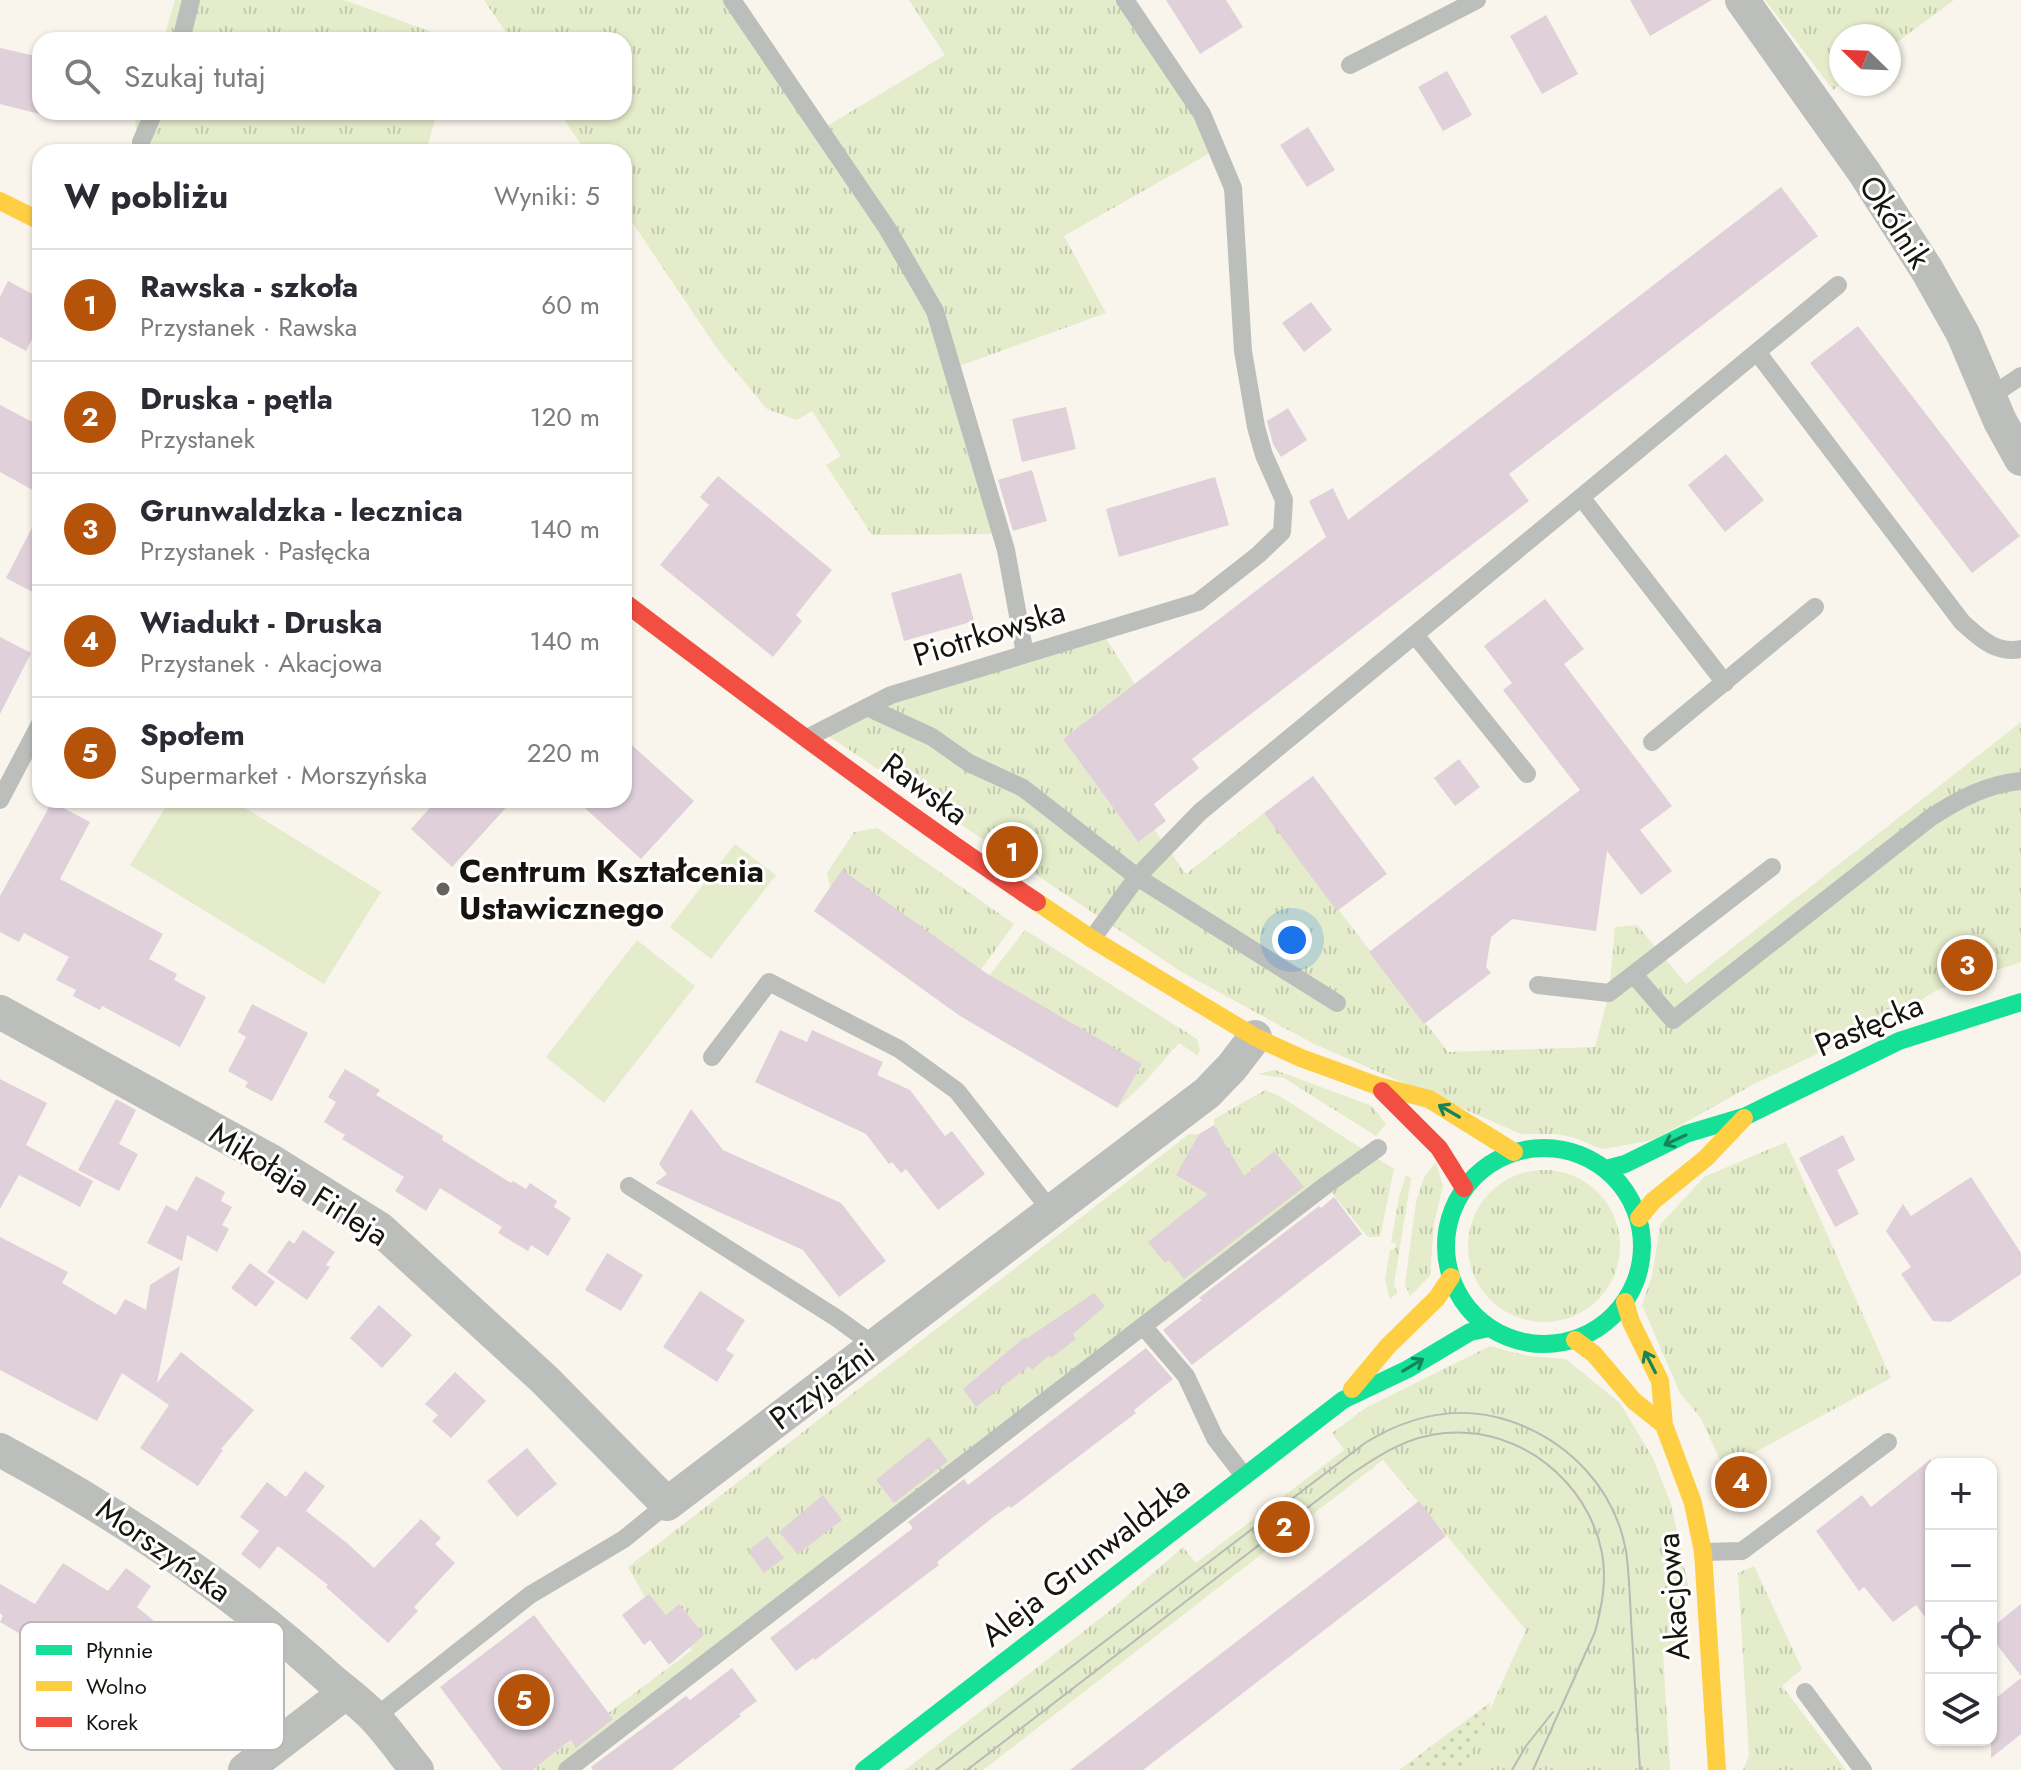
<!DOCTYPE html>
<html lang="pl">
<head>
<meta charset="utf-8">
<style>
	:root { --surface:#fff; --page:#f2f2f3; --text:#2b2b33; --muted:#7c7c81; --line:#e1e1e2; --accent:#b45309 }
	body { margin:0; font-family:Jost,sans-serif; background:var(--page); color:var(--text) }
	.controls { position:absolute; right:24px; bottom:24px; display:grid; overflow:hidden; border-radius:16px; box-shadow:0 2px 6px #0004 }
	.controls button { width:72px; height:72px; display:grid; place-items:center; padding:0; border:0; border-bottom:2px solid var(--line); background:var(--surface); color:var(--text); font:40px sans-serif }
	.compass { position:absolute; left:1829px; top:24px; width:72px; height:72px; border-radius:50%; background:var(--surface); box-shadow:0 2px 6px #0004; rotate:293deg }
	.you { position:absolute; left:1292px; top:940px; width:28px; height:28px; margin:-20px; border:6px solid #fff; border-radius:50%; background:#1a73e8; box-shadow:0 0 0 12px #1a73e833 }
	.badge { display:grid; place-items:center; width:52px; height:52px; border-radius:50%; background:var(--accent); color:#fff; font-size:26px; font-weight:700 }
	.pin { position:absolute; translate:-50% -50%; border:4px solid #fff; box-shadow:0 2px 8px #0006 }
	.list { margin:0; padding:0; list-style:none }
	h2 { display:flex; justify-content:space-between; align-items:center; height:104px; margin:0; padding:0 32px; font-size:34px }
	h2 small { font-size:26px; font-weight:400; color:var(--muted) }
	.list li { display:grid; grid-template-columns:52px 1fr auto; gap:24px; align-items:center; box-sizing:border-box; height:112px; padding:0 32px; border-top:2px solid var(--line) }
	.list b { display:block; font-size:30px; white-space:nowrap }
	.list p { margin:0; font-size:26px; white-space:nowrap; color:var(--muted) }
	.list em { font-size:26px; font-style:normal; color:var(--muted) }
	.icon { flex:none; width:44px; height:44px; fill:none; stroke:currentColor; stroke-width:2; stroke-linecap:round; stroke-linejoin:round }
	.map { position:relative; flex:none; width:2021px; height:1770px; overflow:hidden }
	.search { position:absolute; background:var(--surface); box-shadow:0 2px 6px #0004; left:32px; top:32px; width:600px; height:88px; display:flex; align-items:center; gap:20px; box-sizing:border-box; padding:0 28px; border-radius:24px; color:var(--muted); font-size:30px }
	.panel { position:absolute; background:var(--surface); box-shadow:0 2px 6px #0004; left:32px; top:144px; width:600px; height:664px; border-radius:24px }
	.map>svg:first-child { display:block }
</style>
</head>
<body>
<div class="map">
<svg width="2021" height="1770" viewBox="0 0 2021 1770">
	<defs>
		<pattern id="grass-tufts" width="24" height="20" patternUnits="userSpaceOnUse" patternTransform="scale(2)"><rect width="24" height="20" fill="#e4eccb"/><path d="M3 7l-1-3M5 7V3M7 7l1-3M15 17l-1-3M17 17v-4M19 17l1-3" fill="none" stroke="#c3caad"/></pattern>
		<pattern id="garden-dots" width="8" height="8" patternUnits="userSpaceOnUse" patternTransform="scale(2)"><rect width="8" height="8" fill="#e4eccb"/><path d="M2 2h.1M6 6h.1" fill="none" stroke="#c3caad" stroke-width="1.8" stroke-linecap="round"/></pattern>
	</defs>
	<rect width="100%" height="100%" fill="#f9f5ec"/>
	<path fill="url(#grass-tufts)" d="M175,0H344L454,40H163Z
		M484,0H735L822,129L945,55L909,0H1125L1224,145L1064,236L1106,313L951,369L1000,534L872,535L826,465L841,456L812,411L797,420L767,409L718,350L624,210V152H586L559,112H624V40H511Z
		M1765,0H1954L1889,48V36H1841V84L1833,90Z
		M137,112H437L426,152H137C143,136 131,127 137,112Z
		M1101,631L1135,684L1063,739L1137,841L1154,829L1186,874L1264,813L1448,1052L1595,1047L1609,993L1615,927L1637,925L1686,984L2021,722V962L1937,990L1891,1019L1754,1084L1654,1140L1602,1149L1572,1137L1555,1134H1521L1312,1043L1180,971L821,731L891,695Z
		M877,828L1014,924L970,985L830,887L827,873L854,832Z
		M1025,930L1197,1039L1200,1049L1198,1056L1179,1043L1143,1084L1117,1108L1142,1064L985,981Z
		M1275,1070L1372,1106L1386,1124L1376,1136L1284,1078L1257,1074Z
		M1265,1090L1281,1097L1394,1169L1380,1237H1368L1326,1186L567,1770H532L692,1650L687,1643L679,1605L666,1615L649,1594L645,1597L628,1567L1189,1134H1198L1205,1146L1220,1136L1214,1125V1119Z
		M1786,1142L1891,1378L1743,1459L1721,1462L1700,1417L1680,1393L1642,1305L1652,1276L1660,1225L1704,1177Z
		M1436,1162L1443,1186L1434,1224L1430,1276L1410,1296L1405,1284L1416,1202L1424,1177Z
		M1468 1246a76 76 0 1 1 152 0a76 76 0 1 1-152 0Z
		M1406,1175L1411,1178L1394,1284L1397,1293L1390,1299L1385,1280L1390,1250L1395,1248L1396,1244L1391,1242L1399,1197Z
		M1490,1346L1528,1356L1566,1359L1620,1403L1653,1458L1671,1504L1688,1585L1683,1650L1663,1652L1670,1770H1463C1485,1723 1504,1676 1526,1630L1383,1460L983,1770H905L1106,1614L1183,1547L1196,1563L1344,1450L1332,1433L1367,1407Z
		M1754,1566L1802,1669L1782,1686L1846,1770H1743L1749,1756L1738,1573Z"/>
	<path fill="url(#garden-dots)" d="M1491,1702L1486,1722L1463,1770H1399Z"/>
	<path fill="#e4eccb" d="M170,800H232L381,892L324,984L130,865Z
		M735,844L776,875L711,959L670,927Z
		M637,940L695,986L604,1103L546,1057Z"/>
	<path fill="#dfd0d9" d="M1166,0H1226L1243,27L1200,54Z
		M1630,0H1712L1650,36Z
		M1546,15L1578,74L1542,94L1510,36Z
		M0,48L40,57V114L0,104Z
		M1447,71L1472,115L1443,131L1418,87Z
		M1308,127L1335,170L1307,187L1280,145Z
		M1781,187L1818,236L1509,474L1529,501L1192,759L1199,768L1154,804L1166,821L1138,842L1063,739L1326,537L1309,501L1333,488L1348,520Z
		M8,281L40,298V323L26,351L0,337V297Z
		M1311,302L1332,330L1304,352L1282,323Z
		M1858,326L2020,536L1972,573L1810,363Z
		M0,405L40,426V494L0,472Z
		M1066,407L1076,449L1022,462L1012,419Z
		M1288,408L1307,440L1281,457L1273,444L1267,421Z
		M1726,454L1764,500L1725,532L1688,485Z
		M1032,470L1047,521L1013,531L998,480Z
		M718,476L832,570L796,615L802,621L773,657L660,565L709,505L700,497Z
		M1215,477L1229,525L1119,557L1106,509Z
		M40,512V596L6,578Z
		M961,573L974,621L904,641L891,593Z
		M1545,599L1584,649L1564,664L1672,806L1640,830L1672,871L1641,895L1607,851L1596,931L1512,919L1491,937L1486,967L1491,973L1424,1024L1369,952L1580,790L1503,690L1512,683L1484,646Z
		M0,637L31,653L0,714Z
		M624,738L694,801L641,859L576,800H624Z
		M1459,759L1480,787L1455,806L1434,778Z
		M1313,776L1387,874L1337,911L1264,813Z
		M437,800H513L452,867L411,829Z
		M52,802L90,822L60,879L163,934L149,959L177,974L174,980L206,997L180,1047L102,1006L100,1010L73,996L76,990L56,980L69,957L24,933L19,942L0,932V896Z
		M842,870L986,973L1142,1064L1117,1108L960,1016L814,911Z
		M252,1004L308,1033L272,1101L245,1087L248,1082L228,1071L246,1037L238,1032Z
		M780,1030L807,1042L812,1030L883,1062L877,1075L910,1090L945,1136L952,1131L985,1174L938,1210L906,1169L901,1173L892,1162L889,1164L866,1134L755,1082Z
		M345,1069L380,1090L376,1095L443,1136L442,1140L511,1183L513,1181L526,1189L530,1183L557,1201L554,1207L571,1218L548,1256L531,1245L528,1251L498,1233L502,1227L440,1188L426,1211L395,1191L404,1177L342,1139L345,1135L324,1122L336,1102L328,1097Z
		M0,1079L47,1103L26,1145L93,1181L80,1207L19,1175L0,1209Z
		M116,1099L136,1110L119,1144L138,1154L119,1191L78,1170Z
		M691,1109L723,1150L841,1203L886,1261L839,1297L803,1250L655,1183L667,1174L659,1164Z
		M1214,1125L1244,1176L1274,1151L1304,1187L1184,1279L1169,1260L1165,1263L1148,1242L1208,1194L1176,1175L1199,1134Z
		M1843,1135L1855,1160L1837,1170L1859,1214L1835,1227L1799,1158Z
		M196,1176L225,1192L221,1201L232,1207L222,1225L229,1229L217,1252L187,1235L182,1261L147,1243L166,1205L177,1211Z
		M1971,1177L2021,1253V1274L1950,1322L1933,1321L1901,1274L1911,1267L1886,1231L1903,1204L1911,1216Z
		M1334,1197L1362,1234L1192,1365L1163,1330L1202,1300L1199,1298L1319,1206L1321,1208Z
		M303,1230L335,1252L326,1265L330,1267L307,1300L267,1272L289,1240L294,1244Z
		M0,1237L68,1272L62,1283L116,1315L125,1299L146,1310L150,1285L180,1266L157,1383L181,1352L254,1410L221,1449L223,1450L198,1486L140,1448L169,1405L122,1373L97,1421L0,1370Z
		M607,1253L643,1275L621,1311L585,1290Z
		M250,1263L275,1282L256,1307L231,1288Z
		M700,1291L745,1320L726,1350L734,1355L717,1382L663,1347Z
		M1094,1293L1105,1306L1073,1334L1076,1339L1051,1358L1049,1355L1032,1370L1029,1366L976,1407L963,1389L1025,1337L1026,1339Z
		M379,1305L412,1335L382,1368L350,1338Z
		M1146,1348L1173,1379L1134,1410L1136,1413L1116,1428L1011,1508L1009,1506L992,1518L937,1562L939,1565L919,1580L815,1660L813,1658L796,1671L770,1638L913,1528L908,1522L964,1479L968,1485Z
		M455,1372L486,1401L451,1438L432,1421L438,1415L425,1404Z
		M929,1437L948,1461L894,1503L876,1480Z
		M527,1448L557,1484L517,1517L487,1481Z
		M1931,1459V1625L1916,1605L1893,1622L1864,1587L1859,1591L1816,1531L1862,1495L1871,1507Z
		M305,1471L325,1486L306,1511L347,1543L374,1568L421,1519L441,1538L435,1544L455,1563L414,1607L418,1611L388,1643L326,1587L328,1585L278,1546L260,1569L241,1554L259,1531L240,1517L267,1482L286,1497Z
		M823,1495L842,1520L798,1554L779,1532Z
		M1419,1501L1446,1536L1199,1727L1143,1770H1070Z
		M767,1536L784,1558L764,1573L748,1551Z
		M63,1563L108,1591L126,1568L151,1586L137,1607L244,1694L216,1728L199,1714L178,1739L129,1698L143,1679L63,1621L44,1648L0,1622L3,1616L0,1613V1584L35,1604Z
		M649,1594L666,1615L679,1604L704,1635L669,1665L650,1640L644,1645L622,1615Z
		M2021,1604V1676L1991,1637V1628Z
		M534,1615L613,1719L576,1748L571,1740L532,1770H502L440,1687Z
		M732,1668L757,1701L739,1714L741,1716L672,1770H593L591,1767L686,1696L690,1700Z
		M2021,1678V1734L1991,1758V1702Z"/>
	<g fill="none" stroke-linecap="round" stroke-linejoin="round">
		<path stroke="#bcbebc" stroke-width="18" d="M732,0L887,228L935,311L1006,550L1025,654
			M181,40L191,0
			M1350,65L1477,0
			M141,142L154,112
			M1757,352L1962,622C1980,638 1995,654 2021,649
			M1991,396L2021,376
			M1581,497L1725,683
			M1415,635L1527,774
			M867,707L932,737L969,763L1023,788L1137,877L1337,1003
			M807,738L891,695L1198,602L1258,555L1282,532L1284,500L1264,455L1256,427L1243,351L1233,188L1202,114L1125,0
			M1652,742L1815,607
			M0,800L40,724
			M1092,939L1137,877L1200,812L1838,285
			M1634,975L1673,1020L1930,818C1959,799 1987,784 2021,781
			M1538,985L1609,993L1772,867
			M712,1057L769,982L899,1049L957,1091L1052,1212
			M629,1186L838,1319L875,1346
			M1143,1326L1186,1376L1215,1438L1244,1476
			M1703,1552L1742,1551L1888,1442
			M1805,1692L1863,1770
			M374,1718L530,1595L624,1539L667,1504
			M567,1770L1326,1185L1378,1148"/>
		<path stroke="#bcbebc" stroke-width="34" d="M1742,0L1864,172L1927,270L1963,334L2000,421L2021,459
			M0,1012L271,1161L380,1229L545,1380L667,1504L1207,1093L1232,1067L1255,1037
			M0,1450C119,1514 229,1587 329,1678C344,1691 361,1703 375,1718C390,1734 403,1753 417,1770
			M245,1770L345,1693"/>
		<path stroke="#16e098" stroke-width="18" d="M1446 1246a98 98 0 1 1 196 0a98 98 0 1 1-196 0Z
			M1606,1169L1625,1164L1686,1134L1746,1116L1899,1041L2021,1002
			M864,1770L1343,1400L1408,1369L1470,1332L1489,1328"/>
		<path stroke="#ffcf43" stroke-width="18" d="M0,201L40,221
			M1037,902L1092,939L1255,1037L1301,1058L1378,1086L1429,1099L1514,1152
			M1639,1218L1653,1201L1706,1158L1744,1118
			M1625,1302L1631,1322L1660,1381L1664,1425L1693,1503L1703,1552L1717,1770
			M1575,1340L1594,1354L1634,1401L1664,1425
			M1352,1389L1388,1346L1437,1298L1451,1277"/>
		<path stroke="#f24e42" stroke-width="18" d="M624,602C760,705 896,807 1037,902
			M1382,1091L1439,1148L1464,1188"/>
		<path stroke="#b9b9b5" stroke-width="2" d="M936,1770L1365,1443C1410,1415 1460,1404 1510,1421C1569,1441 1615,1489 1626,1551C1630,1579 1630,1608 1632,1636C1635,1681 1637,1725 1640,1770
			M967,1770L1350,1475C1379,1455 1408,1436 1445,1433C1519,1426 1588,1481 1602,1553C1607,1580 1602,1606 1595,1632L1533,1770
			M1512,1770L1526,1746L1553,1712"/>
	</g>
	<defs><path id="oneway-shaft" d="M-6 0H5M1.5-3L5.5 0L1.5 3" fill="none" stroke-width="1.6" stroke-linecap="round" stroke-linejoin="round" transform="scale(2)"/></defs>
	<g stroke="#16845a">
		<use href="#oneway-shaft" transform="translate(1449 1111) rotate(-150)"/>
		<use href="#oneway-shaft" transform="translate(1675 1140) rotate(155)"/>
		<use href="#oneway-shaft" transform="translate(1650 1362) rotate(-117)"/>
		<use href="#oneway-shaft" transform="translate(1413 1365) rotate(-31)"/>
	</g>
	<circle fill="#66635c" stroke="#fff" stroke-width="3" cx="443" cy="889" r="8"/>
	<g text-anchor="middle" stroke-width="6" stroke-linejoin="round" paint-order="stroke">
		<g font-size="32" fill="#17140f" stroke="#fff">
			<text transform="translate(1895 222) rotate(57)" y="11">Okólnik</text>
			<text transform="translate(989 633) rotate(-17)" y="11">Piotrkowska</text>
			<text transform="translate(925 789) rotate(36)" y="11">Rawska</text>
			<text transform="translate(1869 1025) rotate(-23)" y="11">Pasłęcka</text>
			<text transform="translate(299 1184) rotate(32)" y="11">Mikołaja Firleja</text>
			<text transform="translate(822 1386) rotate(-37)" y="11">Przyjaźni</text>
			<text transform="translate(164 1550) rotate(35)" y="11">Morszyńska</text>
			<text transform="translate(1085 1561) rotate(-38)" y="11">Aleja Grunwaldzka</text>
			<text transform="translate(1673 1597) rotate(-95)" y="11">Akacjowa</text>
		</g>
		<g font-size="32" font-weight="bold" fill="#17140f" stroke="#fff" text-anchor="start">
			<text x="459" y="882">Centrum Kształcenia<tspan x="459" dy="37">Ustawicznego</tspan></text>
		</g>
	</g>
	<rect x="20" y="1622" width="264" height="128" rx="12" fill="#fff" stroke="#b9b8b7" stroke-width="2"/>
	<rect x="36" y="1645" width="36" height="10" fill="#16e098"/>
	<rect x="36" y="1681" width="36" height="10" fill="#ffcf43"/>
	<rect x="36" y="1717" width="36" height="10" fill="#f24e42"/>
	<g font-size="22" fill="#17140f">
		<text x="86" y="1658">Płynnie</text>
		<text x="86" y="1694">Wolno</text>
		<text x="86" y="1730">Korek</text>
	</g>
</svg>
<div class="controls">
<button>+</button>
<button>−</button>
<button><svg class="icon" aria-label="locate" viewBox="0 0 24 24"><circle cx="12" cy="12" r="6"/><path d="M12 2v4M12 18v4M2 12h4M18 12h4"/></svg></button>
<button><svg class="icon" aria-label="layers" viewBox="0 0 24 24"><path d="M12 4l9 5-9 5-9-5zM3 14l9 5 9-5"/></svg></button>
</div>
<svg class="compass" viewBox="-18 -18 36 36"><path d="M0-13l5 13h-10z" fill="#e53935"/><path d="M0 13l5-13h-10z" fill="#7c7c81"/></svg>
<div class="you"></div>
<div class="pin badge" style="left:1012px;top:852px">1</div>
<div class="pin badge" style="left:1284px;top:1527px">2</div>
<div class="pin badge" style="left:1967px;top:965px">3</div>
<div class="pin badge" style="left:1741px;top:1482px">4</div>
<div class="pin badge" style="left:524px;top:1700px">5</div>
<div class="search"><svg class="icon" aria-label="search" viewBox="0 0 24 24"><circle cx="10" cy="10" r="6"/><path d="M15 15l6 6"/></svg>Szukaj tutaj</div>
<section class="panel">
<h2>W pobliżu<small>Wyniki: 5</small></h2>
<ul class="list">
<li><span class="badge">1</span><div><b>Rawska - szkoła</b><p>Przystanek · Rawska</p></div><em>60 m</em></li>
<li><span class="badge">2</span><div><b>Druska - pętla</b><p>Przystanek</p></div><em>120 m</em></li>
<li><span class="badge">3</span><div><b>Grunwaldzka - lecznica</b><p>Przystanek · Pasłęcka</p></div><em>140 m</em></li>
<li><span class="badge">4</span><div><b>Wiadukt - Druska</b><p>Przystanek · Akacjowa</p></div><em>140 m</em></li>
<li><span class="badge">5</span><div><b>Społem</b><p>Supermarket · Morszyńska</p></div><em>220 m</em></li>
</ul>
</section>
</div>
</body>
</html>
